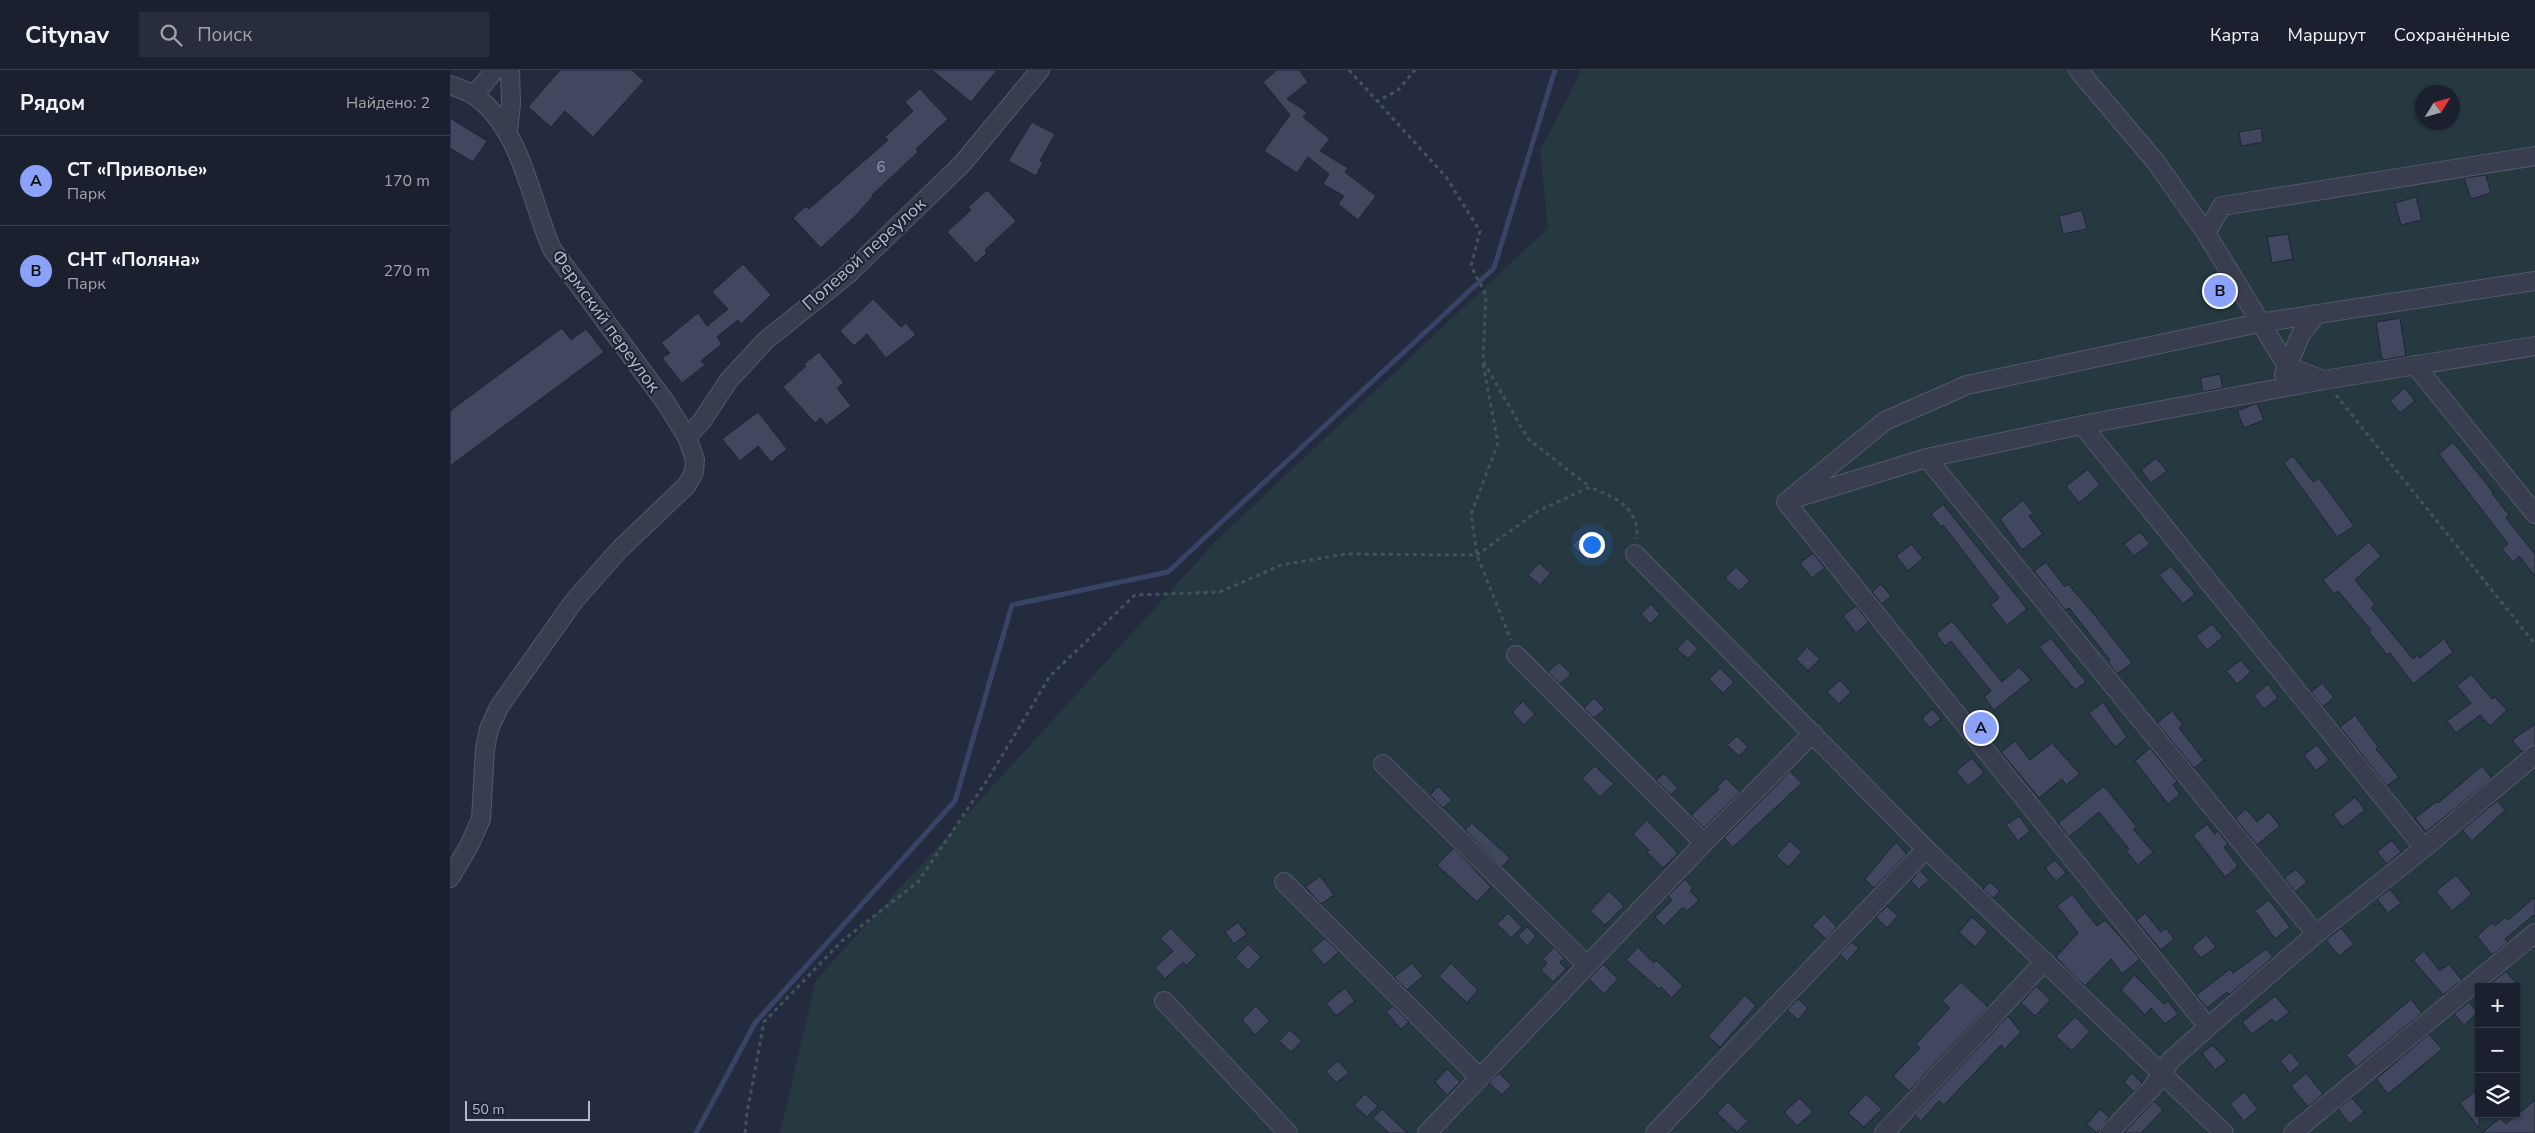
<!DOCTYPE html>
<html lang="ru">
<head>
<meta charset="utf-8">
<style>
	:root { --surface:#1b202f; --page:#282d3b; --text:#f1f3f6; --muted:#a0a3aa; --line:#393e4b; --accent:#8aa2f9 }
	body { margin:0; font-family:"Nunito Sans",sans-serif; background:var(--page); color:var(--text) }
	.controls { position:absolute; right:15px; bottom:15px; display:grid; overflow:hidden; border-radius:0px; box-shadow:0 1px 4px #0004 }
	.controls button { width:45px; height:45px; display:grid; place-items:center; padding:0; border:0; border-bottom:1px solid var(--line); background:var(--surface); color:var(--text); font:25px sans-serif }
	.compass { position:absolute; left:1965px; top:15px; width:45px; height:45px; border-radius:50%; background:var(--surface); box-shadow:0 1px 4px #0004; rotate:53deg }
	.scale { position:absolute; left:15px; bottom:12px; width:125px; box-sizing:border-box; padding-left:5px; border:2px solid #b4b9ca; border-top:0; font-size:14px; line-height:18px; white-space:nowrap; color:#b4b9ca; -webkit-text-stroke:4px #1d2334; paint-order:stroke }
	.you { position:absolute; left:1141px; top:474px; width:18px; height:18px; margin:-12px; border:4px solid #fff; border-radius:50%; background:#1a73e8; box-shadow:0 0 0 8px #1a73e833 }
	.badge { display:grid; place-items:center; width:32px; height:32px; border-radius:50%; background:var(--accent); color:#111; font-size:16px; font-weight:700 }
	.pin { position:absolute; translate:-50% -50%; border:2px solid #fff; box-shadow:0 1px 5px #0006 }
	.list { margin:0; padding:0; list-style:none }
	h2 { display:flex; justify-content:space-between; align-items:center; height:65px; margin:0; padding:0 20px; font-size:21px }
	h2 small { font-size:16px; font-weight:400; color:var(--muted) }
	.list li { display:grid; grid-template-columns:32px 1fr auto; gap:15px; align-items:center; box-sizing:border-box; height:90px; padding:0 20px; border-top:1px solid var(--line) }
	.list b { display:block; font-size:19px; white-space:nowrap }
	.list p { margin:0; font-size:16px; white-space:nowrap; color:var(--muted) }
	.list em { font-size:16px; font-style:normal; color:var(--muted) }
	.icon { flex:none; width:28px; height:28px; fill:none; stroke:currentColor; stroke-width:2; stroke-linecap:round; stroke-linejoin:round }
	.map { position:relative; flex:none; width:2085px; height:1063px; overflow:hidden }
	header { display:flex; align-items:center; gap:30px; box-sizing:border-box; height:70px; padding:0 25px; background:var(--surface); border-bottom:1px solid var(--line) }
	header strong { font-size:24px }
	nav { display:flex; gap:28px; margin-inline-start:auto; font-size:18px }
	.search { width:350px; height:45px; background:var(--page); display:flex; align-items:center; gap:12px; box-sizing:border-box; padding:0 18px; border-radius:0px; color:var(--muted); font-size:19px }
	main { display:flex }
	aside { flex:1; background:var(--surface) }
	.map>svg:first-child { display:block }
</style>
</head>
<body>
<header>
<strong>Citynav</strong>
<div class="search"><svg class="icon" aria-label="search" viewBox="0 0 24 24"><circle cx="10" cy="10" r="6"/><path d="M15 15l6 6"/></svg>Поиск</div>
<nav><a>Карта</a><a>Маршрут</a><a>Сохранённые</a></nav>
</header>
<main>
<aside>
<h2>Рядом<small>Найдено: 2</small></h2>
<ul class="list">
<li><span class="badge">A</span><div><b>СТ «Приволье»</b><p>Парк</p></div><em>170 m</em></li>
<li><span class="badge">B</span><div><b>СНТ «Поляна»</b><p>Парк</p></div><em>270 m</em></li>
</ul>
</aside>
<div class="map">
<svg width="2085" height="1063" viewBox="0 0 2085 1063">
	<rect width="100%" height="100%" fill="#242b3f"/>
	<path fill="#263840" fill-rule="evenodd" d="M1132,0H2085V1063H330L366,910L767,470L1098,158L1090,80ZM1972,22H2002V52H1972ZM2029,917H2066V1044H2029Z"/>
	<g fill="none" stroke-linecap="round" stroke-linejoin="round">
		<path stroke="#384366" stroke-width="5" d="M246,1063L305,953L505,731L562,535L718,502L1044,198L1105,0"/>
	</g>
	<path fill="#40475f" stroke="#1f2536" d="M110,0H182L194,11L143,67L115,41L101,57L78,37Z
		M482,0H547L521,32Z
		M827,0H849L858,12L837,29L857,42L853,47L880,69L870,81L898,98L895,102L926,126L908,150L888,134L894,126L873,114L879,104L858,87L847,103L814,81L840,45L813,12Z
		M470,19L498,49L466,79L468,82L422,125L423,126L407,144L371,178L343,148L356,136L359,139L438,70L435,67L463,41L455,32Z
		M0,48L37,71L23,92L0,78Z
		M582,52L605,64L590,91L593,92L586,106L558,91Z
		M1811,58L1813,72L1791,76L1789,62Z
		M2036,105L2041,123L2021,129L2014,108Z
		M537,120L566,151L535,180L537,183L526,193L497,162L521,140L518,137Z
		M1966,127L1972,150L1951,155L1945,133Z
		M1632,140L1637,159L1613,164L1609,146Z
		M1838,164L1843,189L1822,193L1817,167Z
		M293,194L321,225L291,254L288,250L267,267L272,274L251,291L255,295L232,313L212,288L220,283L211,273L248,243L257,256L278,239L262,222Z
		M423,229L451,257L456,253L466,265L436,288L417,264L404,276L390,261Z
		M1950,248L1956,286L1932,290L1926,252Z
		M112,258L121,270L136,259L154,282L0,396V341Z
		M369,282L394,313L387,318L401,336L376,355L371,348L365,353L333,317L356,296L354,294Z
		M1770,304L1773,318L1753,322L1750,308Z
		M1955,318L1965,331L1950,343L1940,331Z
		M1807,333L1814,350L1794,358L1787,341Z
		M308,342L337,379L321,392L308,376L290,391L272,369Z
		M2003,372L2043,422L2042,423L2059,445L2056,448L2085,484V506L2069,486L2063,492L2052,479L2058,474L1989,384Z
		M1843,386L1863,412L1869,408L1904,456L1887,467L1834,393Z
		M1706,388L1717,401L1701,413L1691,400Z
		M1638,399L1650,415L1629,433L1616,416Z
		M1573,430L1583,443L1579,446L1593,464L1572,480L1550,449Z
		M1493,434L1577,539L1557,555L1541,535L1549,528L1493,455L1491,457L1481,444Z
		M1690,462L1700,474L1684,486L1674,474Z
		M1135,463L1150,479L1138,491L1122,475Z
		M1919,472L1931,486L1905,510L1925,534L1921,538L1963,589L1968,585L1970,588L1994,569L2003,582L1963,614L1940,583L1937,585L1919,562L1921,560L1888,521L1884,524L1873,510Z
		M1461,474L1473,488L1458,501L1446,486Z
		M1363,483L1375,498L1362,508L1350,493Z
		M1596,492L1615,517L1618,514L1643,543L1682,593L1667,604L1658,592L1660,590L1619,538L1615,540L1584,501Z
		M1089,493L1101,503L1090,515L1078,505Z
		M1721,496L1745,524L1733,534L1709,505Z
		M1286,497L1300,511L1289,521L1275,508Z
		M1431,514L1441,526L1432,534L1422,522Z
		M1201,534L1210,544L1200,554L1191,544Z
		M1406,536L1419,552L1406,563L1393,546Z
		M1502,551L1552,612L1569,597L1581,610L1544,640L1534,627L1541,621L1501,571L1495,576L1486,564Z
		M1762,554L1773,567L1757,580L1746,566Z
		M1237,568L1248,579L1238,589L1227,579Z
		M1601,568L1636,612L1625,620L1589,577Z
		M1357,577L1370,589L1358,601L1346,589Z
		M1791,590L1801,602L1787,614L1776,601Z
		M1109,592L1121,604L1110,614L1098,602Z
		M1270,598L1284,612L1273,623L1259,609Z
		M2021,604L2042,629L2045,627L2057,640L2040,656L2030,645L2006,663L1997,651L2021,633L2007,616Z
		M1390,610L1401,622L1389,634L1377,622Z
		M1872,613L1884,627L1873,637L1861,622Z
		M1818,614L1828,628L1814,639L1804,626Z
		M1144,628L1155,639L1144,648L1134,638Z
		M1073,631L1085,644L1074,655L1062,642Z
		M1653,632L1677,667L1665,677L1639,643Z
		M1483,639L1491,649L1480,658L1472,648Z
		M1722,641L1733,655L1729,658L1754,690L1744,698L1707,653Z
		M1905,645L1928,677L1926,679L1949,707L1937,716L1890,657Z
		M2085,654V675L2072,682L2062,670Z
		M1287,666L1298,677L1289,686L1277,675Z
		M1565,671L1580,690L1602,673L1630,704L1616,715L1612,709L1589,728L1551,682Z
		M1867,675L1879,690L1866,701L1854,685Z
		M1700,678L1727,711L1723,715L1730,724L1718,734L1685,691Z
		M1522,688L1534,703L1518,716L1506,701Z
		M1145,696L1164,714L1150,727L1132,708Z
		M2032,696L2042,708L1976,762L1965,748L1986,732L1988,733Z
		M1340,701L1352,713L1283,777L1274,768Z
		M1214,703L1228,718L1221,725L1206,710Z
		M1276,708L1290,722L1254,758L1241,745L1269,719L1267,717Z
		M988,716L1002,730L993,738L980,725Z
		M1654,716L1687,757L1683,759L1703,782L1688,795L1676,781L1679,779L1649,742L1619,767L1608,753Z
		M1905,727L1915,740L1893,757L1883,745Z
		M2047,731L2055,740L2022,771L2012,760Z
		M1796,739L1807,752L1819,742L1830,756L1807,775L1785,748Z
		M1569,746L1580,761L1568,771L1556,755Z
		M1197,750L1228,783L1213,798L1197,782L1199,780L1183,764Z
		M1022,753L1060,788L1052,797L1015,760Z
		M1757,754L1765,764L1768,761L1778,774L1774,777L1788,796L1775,807L1743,765Z
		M1942,770L1951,782L1937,794L1927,782Z
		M1340,771L1352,782L1338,797L1326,786Z
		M1446,772L1456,783V785L1424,818L1415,809Z
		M1004,778L1041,817L1027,832L987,795Z
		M1605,790L1616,803L1606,811L1595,798Z
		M1846,799L1857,812L1845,822L1834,808Z
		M1470,800L1479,810L1469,819L1461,811Z
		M2006,805L2022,824L2002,841L1986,821Z
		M870,806L884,825L871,834L855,817Z
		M1235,809L1243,818L1240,821L1249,830L1237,841L1233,837L1214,856L1205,847L1222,830L1218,826Z
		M1540,812L1550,821L1543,828L1533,819Z
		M1940,819L1951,833L1938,843L1927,829Z
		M1159,821L1174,836L1155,855L1140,841Z
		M1622,824L1647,856L1655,850L1690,889L1672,904L1661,889L1635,916L1623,905L1606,887L1628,863L1607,836Z
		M2085,827V844L2055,869L2058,872L2042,885L2027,866L2042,853L2045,856L2056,847L2058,850Z
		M1819,830L1840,857L1825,869L1805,841Z
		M1437,836L1448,846L1437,858L1426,847Z
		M1058,843L1072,857L1061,868L1047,854Z
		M1695,843L1711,862L1716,858L1724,869L1711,880L1686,850Z
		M1374,844L1387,857L1376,869L1362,856Z
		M1522,847L1538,862L1525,877L1509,862Z
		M788,852L797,864L784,874L775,862Z
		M1077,857L1086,866L1077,876L1068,866Z
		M721,858L747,885L736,896L733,892L715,909L705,898L723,881L710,868Z
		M1891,858L1904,874L1889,886L1876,870Z
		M1756,865L1766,877L1751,888L1742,877Z
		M875,868L889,882L874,895L861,880Z
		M1402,872L1409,878L1397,891L1390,884Z
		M798,874L811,887L798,900L785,888Z
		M1104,877L1114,888L1110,892L1116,899L1103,912L1091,900L1097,893L1093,889Z
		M1188,877L1204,893L1206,890L1233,916L1222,928L1211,917L1209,919L1176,890Z
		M1816,879L1823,887L1779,925L1777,922L1757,938L1746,925L1780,899L1783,903Z
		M1974,881L1990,901L1999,894L2012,910L1993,925L1963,890Z
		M962,893L973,906L957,920L944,907Z
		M1001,893L1028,920L1017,933L989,906Z
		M1153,894L1168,909L1154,924L1139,909Z
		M2056,901L2069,917H2037Z
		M1684,905L1714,934L1718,931L1728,944L1715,954L1701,938L1695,945L1671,920Z
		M1511,912L1538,937L1459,1021L1443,1006L1470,978L1466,974L1500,938L1492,931Z
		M1586,916L1601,930L1585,946L1571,933Z
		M895,918L905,931L886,946L876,933Z
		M1295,925L1306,936L1270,977L1258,966Z
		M1825,926L1839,942L1826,953L1822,949L1802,964L1792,952Z
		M1348,929L1358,938L1348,950L1337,940Z
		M1961,929L1972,943L1906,997L1896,985Z
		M2019,932L2028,943L2014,955L2004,944Z
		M806,936L820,951L805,965L792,950Z
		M943,936L959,952L951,959L936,942Z
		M1558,946L1571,962L1555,979L1551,975L1494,1035L1489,1031L1471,1051L1465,1045Z
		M1625,947L1640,961L1622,981L1606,966Z
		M840,960L852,971L841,982L829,971Z
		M1979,964L1992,979L1938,1024L1926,1009Z
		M1763,975L1777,991L1765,1000L1752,983Z
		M1840,982L1850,994L1840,1003L1830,991Z
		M888,991L899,1003L886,1013L876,1001Z
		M997,999L1010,1012L997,1025L985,1012Z
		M1049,1003L1061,1015L1052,1025L1039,1013Z
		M1682,1003L1692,1013L1684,1022L1674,1012Z
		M1856,1003L1873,1024L1858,1037L1841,1016Z
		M2029,1019V1058L2010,1033Z
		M1794,1022L1808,1039L1794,1051L1780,1034Z
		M915,1024L928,1036L917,1047L904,1035Z
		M1416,1024L1432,1039L1414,1057L1398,1043Z
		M1350,1028L1363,1042L1347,1056L1334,1042Z
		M1902,1028L1914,1042L1900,1054L1888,1039Z
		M2085,1030V1063H2032L2050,1048L2056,1054Z
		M1704,1031L1713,1040L1691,1063H1674Z
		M1278,1032L1298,1051L1287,1062L1267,1043Z
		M932,1039L957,1063H939L923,1048Z
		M1650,1039L1659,1047L1647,1063L1637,1054Z"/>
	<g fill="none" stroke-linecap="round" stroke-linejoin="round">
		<g stroke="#53596a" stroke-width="20">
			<path id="minor" d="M1628,0L1705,91L1756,163L1837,296L1873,310
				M0,15C8,18 18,21 25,26C72,59 80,130 102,179L216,333L237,367L245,390L244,402L237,415L169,480L124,531L49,637L39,659L35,679L31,749L19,776L0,808
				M24,25L45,0
				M58,62L61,33L60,0
				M1756,163L1772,136L2085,86
				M1965,295L2085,444
				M1834,304L1851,264L1866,245
				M1632,355L1974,778
				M237,367L252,351L279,310L316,270L396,206L512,94L590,0
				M1477,388L1866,864
				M1346,428L1477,388L1632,355L1874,310L2085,276
				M1185,484L1476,779L1774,1063
				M1066,585L1254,773L1363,663
				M933,694L1137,895
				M834,812L1030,1008
				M714,931L838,1063
				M1758,957L1336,432L1435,351L1517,315L1809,253L2085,211
				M977,1063L1254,773
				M1205,1063L1476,779
				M1434,1063L1595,891
				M1659,1063L1701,1019L1721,990L1758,957L1866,864L1974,778L2085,685
				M1843,1063L2085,863"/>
		</g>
		<path stroke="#41545a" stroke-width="3" stroke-dasharray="4 4" stroke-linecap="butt" d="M899,0L996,107L1030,161L1021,196L1036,225L1033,291L1078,369L1140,417
			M926,32L948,20L965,0
			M1033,294L1048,373L1021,444L1027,485L1061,570
			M1886,325L2085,574
			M295,1063L297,1043L314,952L392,871L468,812L538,709L600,606L685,525L770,522L831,495L896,484L1027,485L1088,441L1140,417C1165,428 1189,436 1187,469"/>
		<use href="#minor" stroke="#383e4f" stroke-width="18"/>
	</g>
	<g text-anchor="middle" stroke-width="4" stroke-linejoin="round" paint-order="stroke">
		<g font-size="15" fill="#979caf">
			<text x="431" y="102">6</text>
		</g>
		<g font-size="18" fill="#b4b9ca" stroke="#1d2334">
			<text transform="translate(414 184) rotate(-42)" y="6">Полевой переулок</text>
			<text transform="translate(156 251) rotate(54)" y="6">Фермский переулок</text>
		</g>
	</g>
</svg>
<div class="controls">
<button>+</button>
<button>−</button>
<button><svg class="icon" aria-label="layers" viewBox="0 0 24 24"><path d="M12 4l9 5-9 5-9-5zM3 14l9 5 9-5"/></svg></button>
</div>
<svg class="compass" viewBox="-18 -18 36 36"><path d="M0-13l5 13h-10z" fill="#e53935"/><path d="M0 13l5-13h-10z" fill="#a0a3aa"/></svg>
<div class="scale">50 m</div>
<div class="you"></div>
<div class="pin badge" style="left:1531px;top:658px">A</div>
<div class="pin badge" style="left:1770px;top:221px">B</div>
</div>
</main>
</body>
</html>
